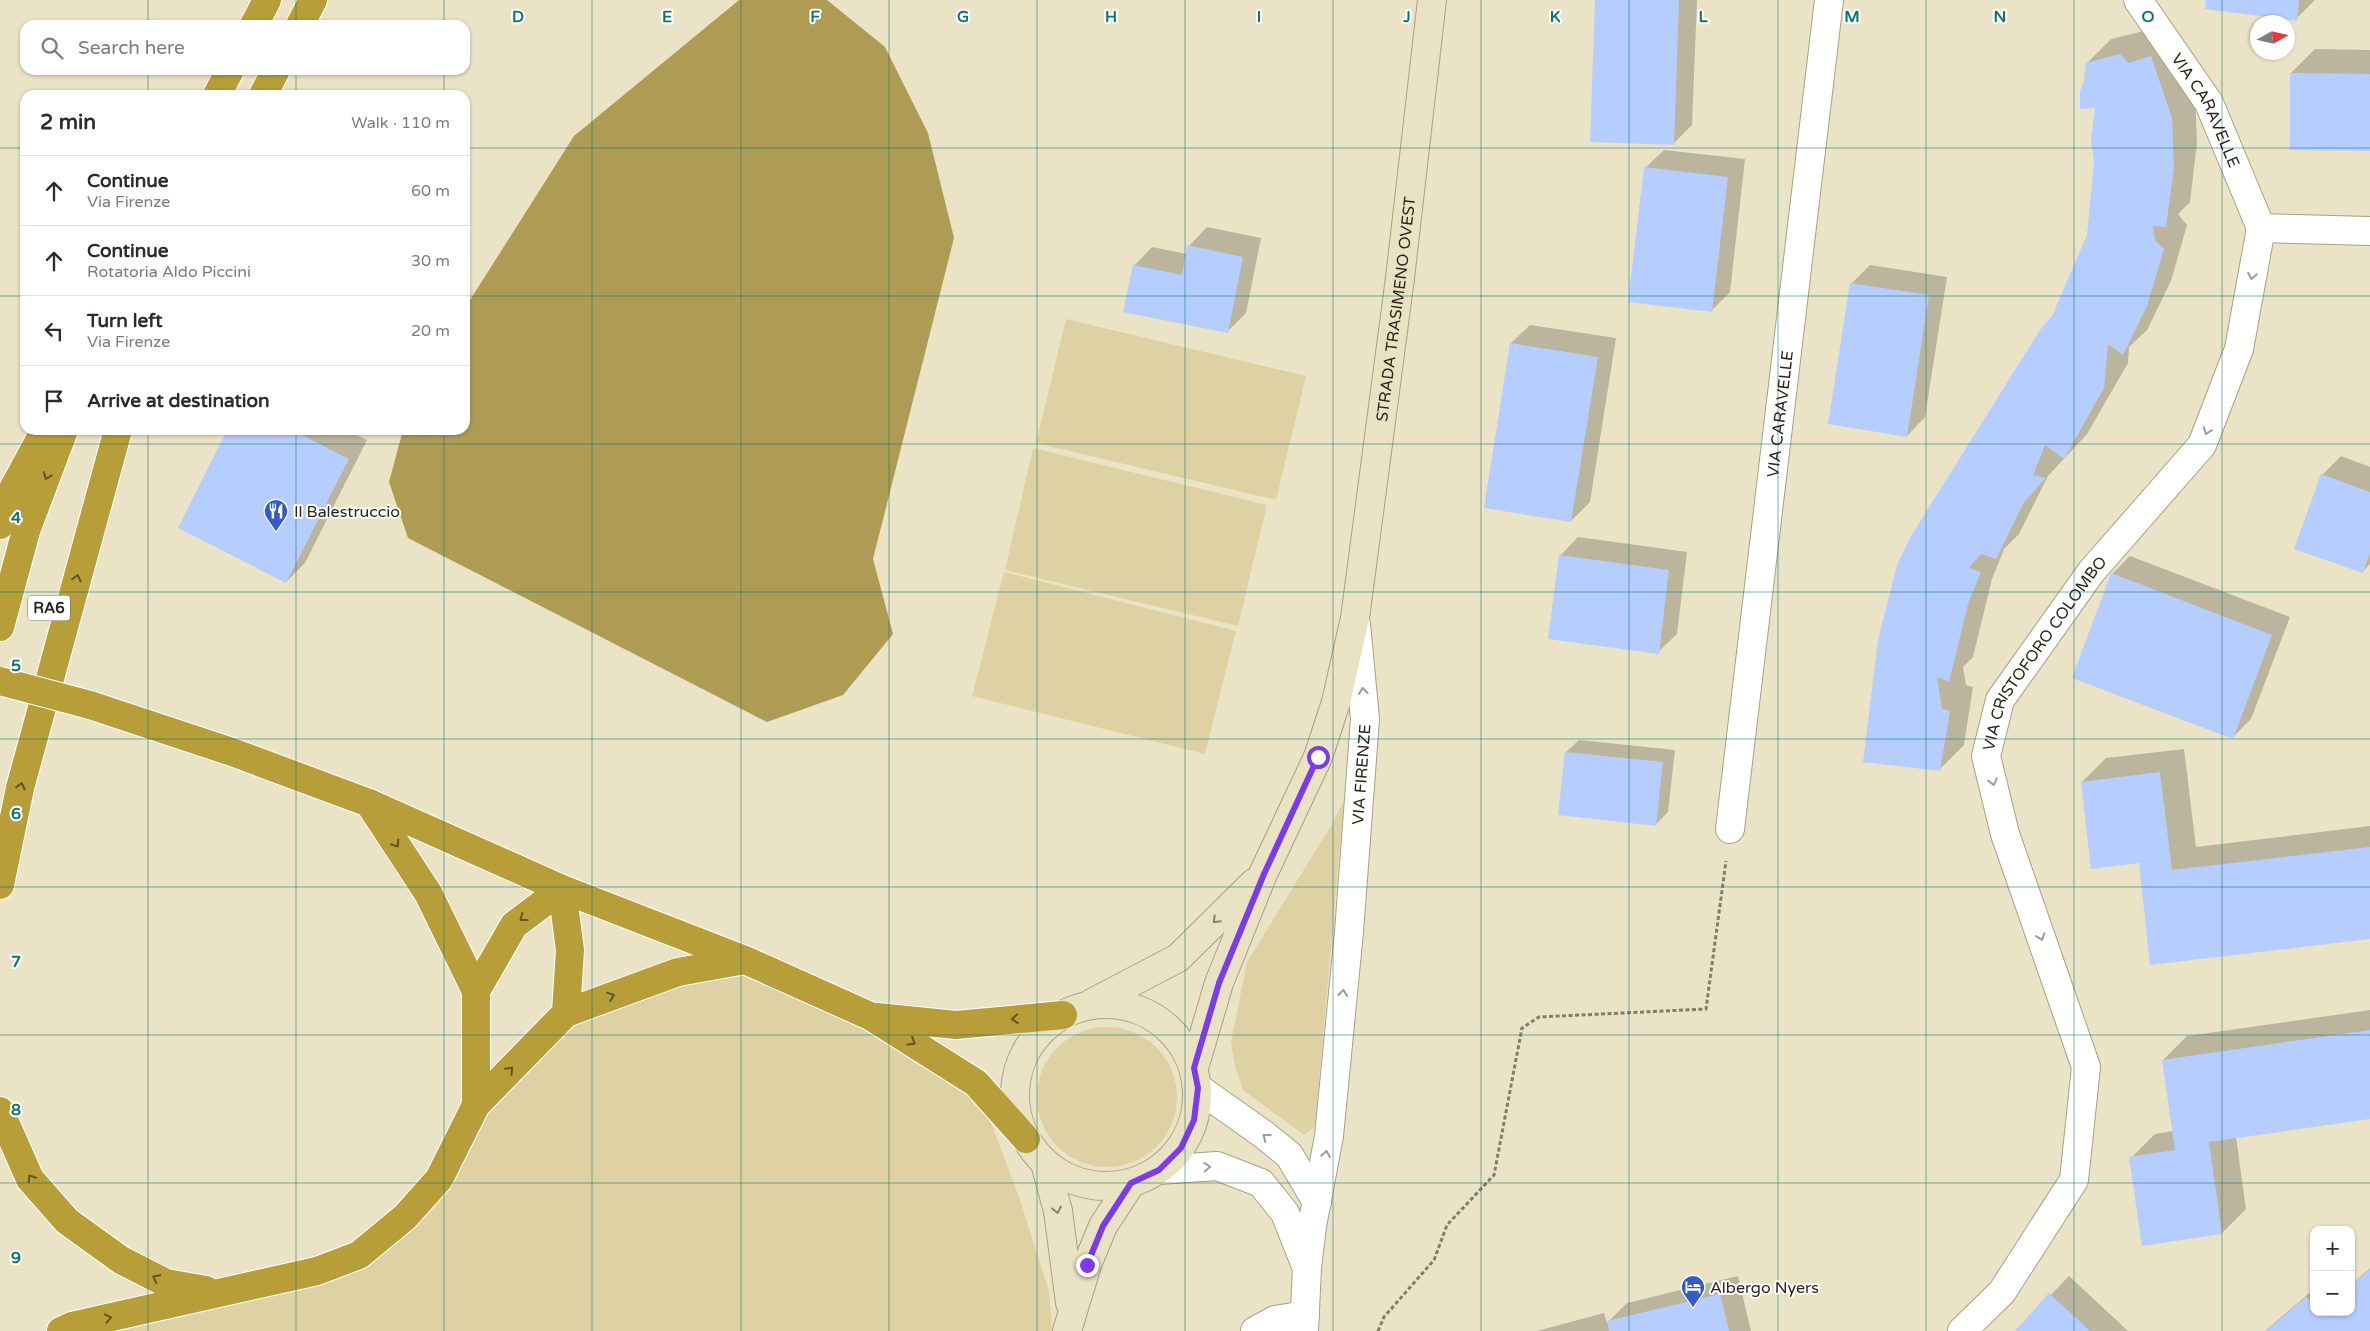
<!DOCTYPE html>
<html lang="en">
<head>
<meta charset="utf-8">
<style>
	:root { --surface:#fff; --page:#f2f2f3; --text:#2b2b33; --muted:#7c7c81; --line:#e1e1e2 }
	body { margin:0; font-family:"Varela Round",sans-serif; background:var(--page); color:var(--text) }
	.controls { position:absolute; right:15px; bottom:15px; display:grid; overflow:hidden; border-radius:10px; box-shadow:0 1px 4px #0004 }
	.controls button { width:45px; height:45px; display:grid; place-items:center; padding:0; border:0; border-bottom:1px solid var(--line); background:var(--surface); color:var(--text); font:25px sans-serif }
	.compass { position:absolute; left:2250px; top:15px; width:45px; height:45px; border-radius:50%; background:var(--surface); box-shadow:0 1px 4px #0004; rotate:82deg }
	.stop { position:absolute; width:15px; height:15px; margin:-11px; border:4px solid #7c3aed; border-radius:50%; background:#fff }
	.stop.end { background:#7c3aed; border-color:#fff; box-shadow:0 1px 5px #0008 }
	.list { margin:0; padding:0; list-style:none }
	h2 { display:flex; justify-content:space-between; align-items:center; height:65px; margin:0; padding:0 20px; font-size:21px }
	h2 small { font-size:16px; font-weight:400; color:var(--muted) }
	.list li { display:grid; grid-template-columns:32px 1fr auto; gap:15px; align-items:center; box-sizing:border-box; height:70px; padding:0 20px; border-top:1px solid var(--line) }
	.list b { display:block; font-size:19px; white-space:nowrap }
	.list p { margin:0; font-size:16px; white-space:nowrap; color:var(--muted) }
	.list em { font-size:16px; font-style:normal; color:var(--muted) }
	.icon { flex:none; width:28px; height:28px; fill:none; stroke:currentColor; stroke-width:2; stroke-linecap:round; stroke-linejoin:round }
	.map { position:relative; flex:none; width:2370px; height:1331px; overflow:hidden }
	.search { position:absolute; background:var(--surface); box-shadow:0 1px 4px #0004; left:20px; top:20px; width:450px; height:55px; display:flex; align-items:center; gap:12px; box-sizing:border-box; padding:0 18px; border-radius:15px; color:var(--muted); font-size:19px }
	.panel { position:absolute; background:var(--surface); box-shadow:0 1px 4px #0004; left:20px; top:90px; width:450px; height:345px; border-radius:15px }
	.map>svg:first-child { display:block }
</style>
</head>
<body>
<div class="map">
<svg width="2370" height="1331" viewBox="0 0 2370 1331">
	<rect width="100%" height="100%" fill="#ebe3c5"/>
	<path fill="#ded2a4" d="M1066,319L1306,376L1276,500L1036,443Z
		M1033,448L1267,505L1238,626L1005,570Z
		M1004,572L1236,631L1205,754L972,696Z
		M1344,800L1315,1126L1304,1135L1243,1090L1235,1066L1231,1042L1247,962L1332,824Z
		M745,960L976,1083L1019,1197L1049,1291L1052,1331H72L317,1271L405,1217L476,1105L566,1013Z
		M1037 1097a70 70 0 1 1 140 0a70 70 0 1 1-140 0Z"/>
	<path fill="#ae9c55" d="M739,0H827L885,47L928,133L954,238L873,559L893,634L843,695L767,722L408,538L389,482L403,430H465V308L574,136Z"/>
	<path fill="#0003" d="M1596,0H1697L1692,125L1673,144Z
		M2207,0H2315L2296,19Z
		M2144,31L2195,94L2197,143L2190,202L2178,214L2187,225L2171,281L2147,330L2129,347L2128,363L2087,434L2048,476L2019,534L2004,549L1992,579L1973,657L1963,667L1966,685L1973,687L1964,745L1940,769L1864,760L2088,235L2096,162L2097,107L2086,82L2087,63L2111,39Z
		M2315,49L2370,50V149L2291,73Z
		M1664,150L1745,159L1730,292L1712,310L1645,168Z
		M1207,227L1261,238L1246,313L1227,332L1134,266L1152,247L1187,254L1189,246Z
		M1870,265L1947,277L1925,417L1907,436L1852,283Z
		M1530,325L1616,338L1590,502L1571,521L1511,343Z
		M229,430H347L367,440L305,563L286,582Z
		M2341,456L2370,467V564L2362,572L2322,475Z
		M1578,537L1687,552L1677,634L1658,652L1560,556Z
		M2130,556L2290,617L2251,719L2232,738L2112,574Z
		M1579,740L1675,750L1668,812L1656,824L1566,752Z
		M2184,749L2196,847L2370,826V938L2140,861L2082,782L2106,758Z
		M2370,1010V1117L2236,1137L2246,1209L2222,1233L2143,1244L2131,1158L2155,1134L2173,1131L2163,1060L2187,1036Z
		M2370,1268V1331H2265L2314,1289V1312H2351V1285Z
		M1738,1276L1751,1331H1537L1604,1313L1607,1323L1627,1303Z
		M2069,1276L2128,1331H2016Z"/>
	<path fill="#b6cdff" d="M1595,0H1679L1674,145L1590,142Z
		M2206,0H2299L2297,21L2205,9Z
		M2120,54L2129,63L2151,56L2172,118L2174,168L2166,227L2153,226L2155,240L2164,249L2147,306L2123,355L2108,344L2104,388L2064,459L2045,445L2033,475L2046,478L2024,502L1996,559L1981,554L1969,568L1981,572L1968,604L1949,682L1937,677L1942,709L1950,711L1940,771L1863,762L1878,640L1897,565L1911,536L2040,330L2052,316L2087,235L2094,162L2091,139L2095,108L2080,109V91L2084,81L2086,63Z
		M2290,73L2370,74V151L2290,150Z
		M1644,167L1728,177L1712,312L1628,302Z
		M1187,245L1243,257L1228,333L1123,312L1133,265L1182,275Z
		M1850,283L1929,295L1907,437L1828,424Z
		M1510,343L1598,357L1571,522L1484,508Z
		M227,430H292L349,459L286,583L178,528Z
		M2321,474L2370,492V553L2363,573L2294,549Z
		M1559,555L1669,570L1659,654L1548,639Z
		M2111,573L2272,635L2233,739L2072,678Z
		M1565,752L1663,762L1656,826L1558,815Z
		M2160,772L2172,870L2370,847V939L2150,965L2139,863L2091,869L2081,782Z
		M2370,1030V1119L2209,1142L2222,1234L2142,1246L2129,1157L2175,1150L2162,1060Z
		M2370,1269V1331H2266L2306,1297L2314,1305V1312H2351V1285Z
		M2049,1293L2090,1331H2015Z
		M1720,1294L1729,1331H1609L1607,1321Z"/>
	<g fill="none" stroke-linecap="round" stroke-linejoin="round">
		<g stroke="#a8a184" stroke-width="30">
			<g id="minor">
				<path id="s1" d="M2138,0L2209,103L2261,228"/>
				<path d="M2261,228L2370,231"/>
				<path id="s2" d="M1730,829L1829,0"/>
				<path d="M1198,1088L1263,1134L1289,1155L1317,1202"/>
				<path d="M1159,1170L1217,1166L1261,1183L1285,1213L1306,1266"/>
				<path d="M1255,1331L1275,1320L1305,1315"/>
				<path id="s3" d="M1304,1331L1307,1268L1312,1226L1329,1136L1349,932L1365,719L1356,624"/>
				<path id="s4" d="M1962,1331L2002,1292L2074,1180L2086,1067L2005,834L1986,756L2000,700L2091,572L2202,445L2239,349L2261,228"/>
			</g>
		</g>
		<g stroke="#a8a184" stroke-width="30">
			<g id="secondary">
				<path d="M1092,1003L1178,958L1254,883"/>
				<circle cx="1106" cy="1095" r="91"/>
				<path id="s5" d="M1194,1068L1219,983L1263,874L1318,757L1336,702L1355,618L1400,278L1432,0"/>
				<path d="M1045,1163L1058,1211L1070,1303"/>
				<path d="M1067,1331L1087,1265L1103,1226L1131,1183"/>
			</g>
		</g>
		<g stroke="#fff" stroke-width="30">
			<path id="motorway" d="M254,25L267,0
				M300,25L313,0
				M217,95L230,70
				M263,95L276,70
				M0,525L13,489L45,430
				M0,627L26,531L64,430
				M90,705L232,752L369,803L562,889L745,960L870,1016L976,1083L1026,1139
				M369,803L428,893L476,991V1105
				M0,885L20,788L118,430
				M562,889L570,950L566,1013
				M476,991L514,925L562,889
				M877,1017L956,1025L1063,1015
				M0,1111L30,1179L67,1221L121,1260L166,1283L206,1290
				M61,1331L72,1326L317,1271L359,1255L405,1217L439,1179L476,1105L566,1013L678,972L745,960"/>
		</g>
		<path stroke="#827d69" stroke-width="3" stroke-dasharray="4 2.5" stroke-linecap="butt" d="M1378,1331L1384,1317L1434,1260L1447,1225L1494,1175L1522,1028L1539,1017L1706,1009L1726,861"/>
		<use href="#minor" stroke="#fff" stroke-width="28"/>
		<use href="#secondary" stroke="#e9e2c3" stroke-width="28"/>
		<use href="#motorway" stroke="#b79e38" stroke-width="28"/>
		<g stroke="#fff" stroke-width="30" stroke-linecap="butt">
			<path id="motorway-bridge" d="M0,681L90,705"/>
		</g>
		<use href="#motorway-bridge" stroke="#b79e38" stroke-width="28"/>
	</g>
	<defs><path id="oneway-chevron" d="M-2-3.5L2.5 0L-2 3.5" fill="none" stroke-width="1.6" stroke-linecap="round" stroke-linejoin="round" transform="scale(1.25)"/></defs>
	<g stroke="#9e9d98">
		<use href="#oneway-chevron" transform="translate(2252 276) rotate(100)"/>
		<use href="#oneway-chevron" transform="translate(2207 431) rotate(111)"/>
		<use href="#oneway-chevron" transform="translate(1363 691) rotate(-96)"/>
		<use href="#oneway-chevron" transform="translate(1993 782) rotate(76)"/>
		<use href="#oneway-chevron" transform="translate(2041 937) rotate(71)"/>
		<use href="#oneway-chevron" transform="translate(1343 993) rotate(-84)"/>
		<use href="#oneway-chevron" transform="translate(1266 1137) rotate(-142)"/>
		<use href="#oneway-chevron" transform="translate(1326 1154) rotate(-80)"/>
		<use href="#oneway-chevron" transform="translate(1207 1167) rotate(-4)"/>
	</g>
	<g stroke="#615526">
		<use href="#oneway-chevron" transform="translate(47 476) rotate(111)"/>
		<use href="#oneway-chevron" transform="translate(77 578) rotate(-75)"/>
		<use href="#oneway-chevron" transform="translate(21 786) rotate(-76)"/>
		<use href="#oneway-chevron" transform="translate(396 844) rotate(57)"/>
		<use href="#oneway-chevron" transform="translate(523 918) rotate(143)"/>
		<use href="#oneway-chevron" transform="translate(611 996) rotate(-21)"/>
		<use href="#oneway-chevron" transform="translate(1015 1019) rotate(175)"/>
		<use href="#oneway-chevron" transform="translate(912 1042) rotate(32)"/>
		<use href="#oneway-chevron" transform="translate(510 1070) rotate(-45)"/>
		<use href="#oneway-chevron" transform="translate(31 1178) rotate(-123)"/>
		<use href="#oneway-chevron" transform="translate(156 1278) rotate(-153)"/>
		<use href="#oneway-chevron" transform="translate(108 1318) rotate(-13)"/>
	</g>
	<g stroke="#88846e">
		<use href="#oneway-chevron" transform="translate(1216 920) rotate(135)"/>
		<use href="#oneway-chevron" transform="translate(1057 1210) rotate(78)"/>
	</g>
	<g fill="none" stroke-linecap="round" stroke-linejoin="round">
		<path stroke="#7c3aed" stroke-width="6" d="M1087,1265L1103,1226L1131,1183L1159,1170L1181,1148L1194,1120L1198,1088L1194,1068L1219,983L1264,874L1318,757"/>
	</g>
	<path fill="none" stroke="#0f766e" stroke-width="1" stroke-opacity="0.55" d="M148,0V25M296,0V25M444,0V25M592,0V1331M741,0V1331M889,0V1331M1037,0V1331M1185,0V1331M1333,0V1331M1481,0V1331M1629,0V1331M1778,0V1331M1926,0V1331M2074,0V1331M2222,0V1331M148,70V95M296,70V95M444,70V95M0,148H25M465,148H2370M0,296H25M465,296H2370M148,430V1331M296,430V1331M444,430V1331M0,444H2370M0,592H2370M0,739H2370M0,887H2370M0,1035H2370M0,1183H2370"/>
	<defs>
		<g id="restaurant-pin" transform="scale(1.25)"><path d="M0 17L-7.5 6A9.5 9.5 0 1 1 7.5 6Z" fill="#345bcb" stroke="#fff"/><path d="M-5-6h1v4h1v-4h1v4h1v-4h1v5L-1.5 .5V6h-2V.5L-5-1ZM5-6V6H3V1.5H1.5Q1.5-4 5-6Z" fill="#fff"/></g>
		<g id="hotel-pin" transform="scale(1.25)"><path d="M0 17L-7.5 6A9.5 9.5 0 1 1 7.5 6Z" fill="#345bcb" stroke="#fff"/><path d="M-6-4.5h1.5V1H6V5H4.5V3h-9V5H-6ZM-4 0a1.8 1.8 0 1 1 3.6 0ZM.5 0V-2.5h3Q6-2.5 6 0Z" fill="#fff"/></g>
	</defs>
	<g fill-rule="evenodd">
		<use href="#restaurant-pin" x="276" y="511"/>
		<use href="#hotel-pin" x="1693" y="1287"/>
	</g>
	<g text-anchor="middle" stroke-width="4" stroke-linejoin="round" paint-order="stroke">
		<rect fill="#fff" stroke="#68665f" stroke-width="1" x="28" y="595.5" width="42" height="25" rx="4"/>
		<g font-size="15" font-weight="bold" fill="#28251a">
			<text x="49" y="613">RA6</text>
		</g>
		<g font-size="16" fill="#28251a" stroke="#fff">
			<text dy="6" stroke="none"><textPath href="#s1" startOffset="130">VIA CARAVELLE</textPath></text>
			<text dy="6" stroke="none"><textPath href="#s5" startOffset="791">STRADA TRASIMENO OVEST</textPath></text>
			<text dy="6" stroke="none"><textPath href="#s2" startOffset="418">VIA CARAVELLE</textPath></text>
			<text dy="6" stroke="none"><textPath href="#s4" startOffset="749">VIA CRISTOFORO COLOMBO</textPath></text>
			<text dy="6" stroke="none"><textPath href="#s3" startOffset="560">VIA FIRENZE</textPath></text>
		</g>
		<g font-size="16" fill="#28251a" stroke="#fff" text-anchor="start">
			<text x="294" y="517">Il Balestruccio</text>
			<text x="1710" y="1293">Albergo Nyers</text>
		</g>
	</g>
	<g font-size="16" text-anchor="middle" font-weight="bold" fill="#0f766e" stroke="#fff" stroke-width="4" stroke-linejoin="round" paint-order="stroke">
		<text x="518" y="22">D</text>
		<text x="667" y="22">E</text>
		<text x="815" y="22">F</text>
		<text x="963" y="22">G</text>
		<text x="1111" y="22">H</text>
		<text x="1259" y="22">I</text>
		<text x="1407" y="22">J</text>
		<text x="1555" y="22">K</text>
		<text x="1703" y="22">L</text>
		<text x="1852" y="22">M</text>
		<text x="2000" y="22">N</text>
		<text x="2148" y="22">O</text>
		<text x="16" y="523">4</text>
		<text x="16" y="671">5</text>
		<text x="16" y="819">6</text>
		<text x="16" y="967">7</text>
		<text x="16" y="1115">8</text>
		<text x="16" y="1263">9</text>
	</g>
</svg>
<div class="controls">
<button>+</button>
<button>−</button>
</div>
<svg class="compass" viewBox="-18 -18 36 36"><path d="M0-13l5 13h-10z" fill="#e53935"/><path d="M0 13l5-13h-10z" fill="#7c7c81"/></svg>
<div class="stop" style="left:1318px;top:757px"></div>
<div class="stop end" style="left:1087px;top:1265px"></div>
<div class="search"><svg class="icon" aria-label="search" viewBox="0 0 24 24"><circle cx="10" cy="10" r="6"/><path d="M15 15l6 6"/></svg>Search here</div>
<section class="panel">
<h2>2 min<small>Walk · 110 m</small></h2>
<ul class="list">
<li><svg class="icon" aria-label="ahead" viewBox="0 0 24 24"><path d="M12 20V5M6 11l6-6 6 6"/></svg><div><b>Continue</b><p>Via Firenze</p></div><em>60 m</em></li>
<li><svg class="icon" aria-label="ahead" viewBox="0 0 24 24"><path d="M12 20V5M6 11l6-6 6 6"/></svg><div><b>Continue</b><p>Rotatoria Aldo Piccini</p></div><em>30 m</em></li>
<li><svg class="icon" aria-label="left" viewBox="0 0 24 24"><path d="M17 20v-9H6M10 6l-5 5 5 5"/></svg><div><b>Turn left</b><p>Via Firenze</p></div><em>20 m</em></li>
<li><svg class="icon" aria-label="arrive" viewBox="0 0 24 24"><path d="M6 21V4h12l-3 4 3 4H6"/></svg><div><b>Arrive at destination</b></div></li>
</ul>
</section>
</div>
</body>
</html>
